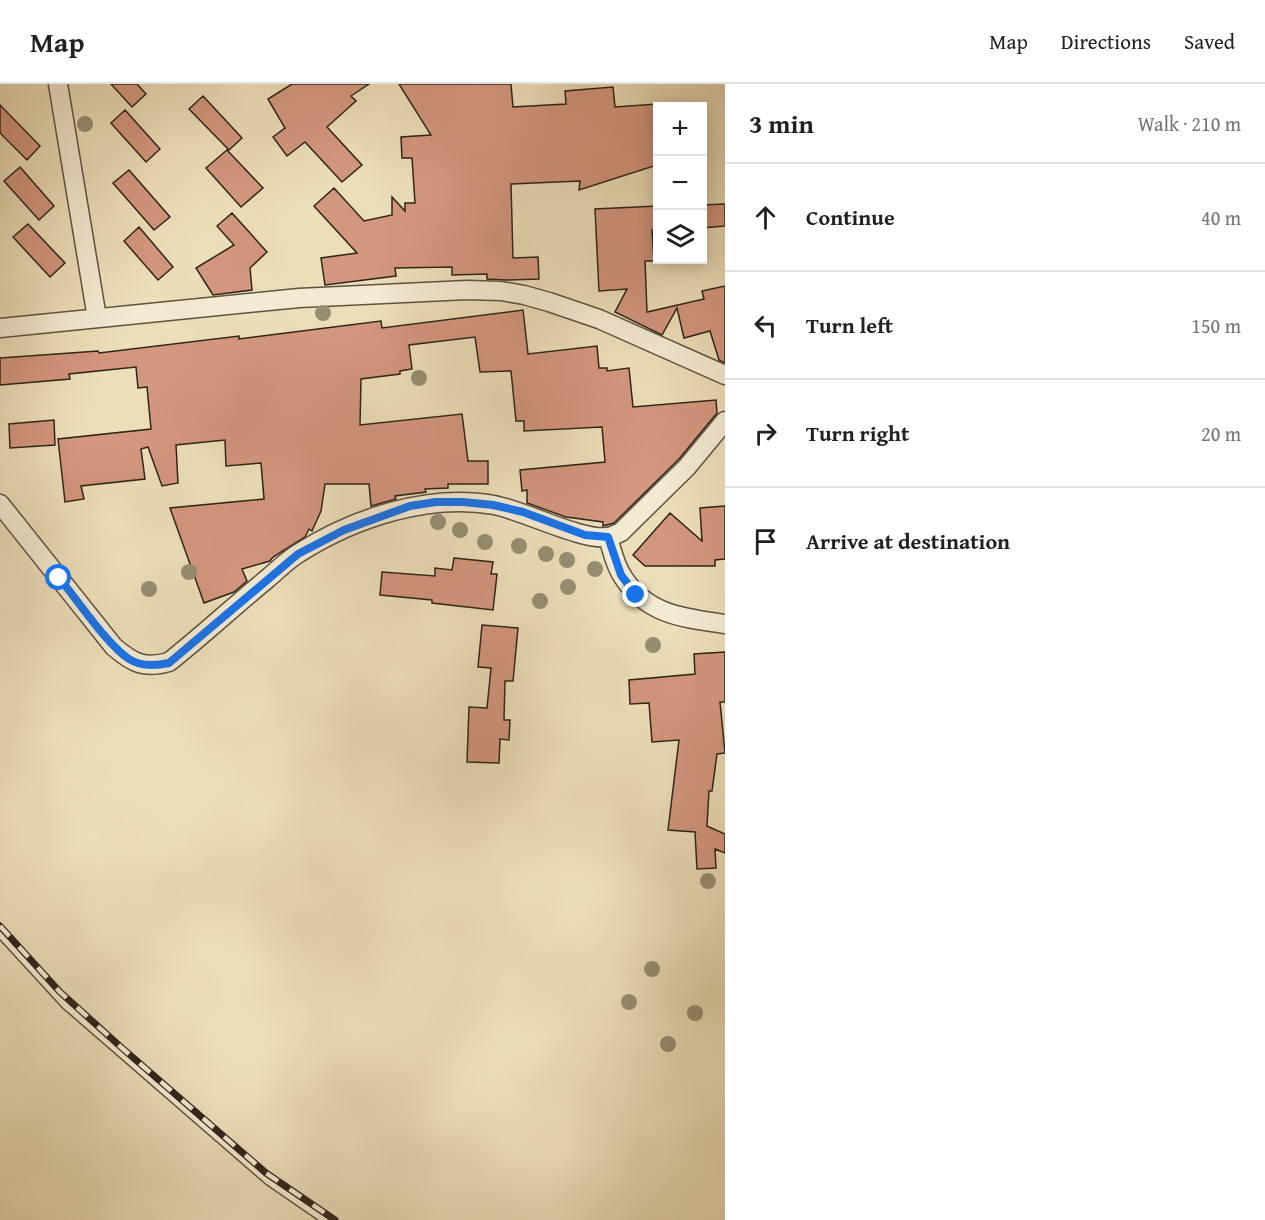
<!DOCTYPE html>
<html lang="en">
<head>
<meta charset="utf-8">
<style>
	:root { --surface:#fff; --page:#f6f6f6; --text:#202124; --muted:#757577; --line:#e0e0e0 }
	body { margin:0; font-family:"Gentium Book Plus",serif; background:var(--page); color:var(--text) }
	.controls { position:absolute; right:18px; top:18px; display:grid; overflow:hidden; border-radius:0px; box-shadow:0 3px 15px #0003 }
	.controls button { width:54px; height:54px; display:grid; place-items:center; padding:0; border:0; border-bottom:2px solid var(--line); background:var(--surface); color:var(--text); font:30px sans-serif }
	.stop { position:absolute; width:18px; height:18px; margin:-14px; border:4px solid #1a73e8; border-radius:50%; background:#fff }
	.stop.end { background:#1a73e8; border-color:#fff; box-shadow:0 2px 6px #0008 }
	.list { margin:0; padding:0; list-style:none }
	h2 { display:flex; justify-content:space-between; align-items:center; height:78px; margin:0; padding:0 24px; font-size:26px }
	h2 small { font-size:20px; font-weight:400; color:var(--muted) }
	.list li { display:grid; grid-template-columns:39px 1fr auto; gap:18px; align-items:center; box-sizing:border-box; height:108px; padding:0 24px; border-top:2px solid var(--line) }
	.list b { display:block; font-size:22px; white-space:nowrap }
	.list em { font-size:20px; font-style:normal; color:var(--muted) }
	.icon { flex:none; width:33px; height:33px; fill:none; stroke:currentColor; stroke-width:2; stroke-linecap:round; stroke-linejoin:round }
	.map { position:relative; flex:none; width:725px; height:1136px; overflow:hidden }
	header { display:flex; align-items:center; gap:36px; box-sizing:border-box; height:84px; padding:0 30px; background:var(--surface); border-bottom:2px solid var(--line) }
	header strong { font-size:28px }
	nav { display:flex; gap:33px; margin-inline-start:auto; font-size:21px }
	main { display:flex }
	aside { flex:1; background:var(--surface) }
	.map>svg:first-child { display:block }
</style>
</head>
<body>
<header>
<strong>Map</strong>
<nav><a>Map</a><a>Directions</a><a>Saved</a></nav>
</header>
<main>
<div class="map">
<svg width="725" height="1136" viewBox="0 0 725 1136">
	<rect width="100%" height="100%" fill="#ecdeb9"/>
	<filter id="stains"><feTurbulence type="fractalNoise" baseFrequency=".00333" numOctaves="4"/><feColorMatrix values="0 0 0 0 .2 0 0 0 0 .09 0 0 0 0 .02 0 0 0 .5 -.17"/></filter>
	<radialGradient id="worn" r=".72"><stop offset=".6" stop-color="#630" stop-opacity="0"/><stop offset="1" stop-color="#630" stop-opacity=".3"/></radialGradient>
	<path fill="#d3967e" stroke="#2e241b" stroke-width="1.5" d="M111,0H137L146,10L132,23Z
		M292,0H369L351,12L356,17L327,43L362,81L342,98L305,58L287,72L273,53L285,44L268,15Z
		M399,0H511L513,23L566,20L565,7L613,3L615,23L657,20V81L579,106L580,97L511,100L513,174L538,173L539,195L506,196L487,195V190L452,191V183L395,184L396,192L325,201L321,174L357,169L314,122L334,104L364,137L392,131V113L405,127V119H415L412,74H402L401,53L431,51Z
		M203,12L242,54L229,66L189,25Z
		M0,21L40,62L27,76L0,49Z
		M125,26L160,65L146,78L111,39Z
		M227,66L263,104L241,123L206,84Z
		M20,83L54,122L39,136L4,97Z
		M129,86L170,133L154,146L113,99Z
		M725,120V142L702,144V121Z
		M657,122V146H652L654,177H645L647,228L704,215L702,207L725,202V279L719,276L710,247L684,254L677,224L662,251L615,228L627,205L599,207L595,125Z
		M232,129L267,168L250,184L252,206L213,211L196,184L234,161L217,142Z
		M28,140L65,179L50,193L13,153Z
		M139,143L173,183L158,196L124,157Z
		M523,226L528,270L597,262L599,284H607V287L629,284L633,323L716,316L717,329L679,375L614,439L603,442V438L566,433L527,419V406L522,407L520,386L605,378L602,343L524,347V337H516L511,287L480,288L475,253L409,261L412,285L400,287V290L361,295L360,341L462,330L468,377H488V400H448V404L425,405L426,408L395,412L396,415L371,422L369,400H325L321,427L312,447L309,445L305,453L273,473L270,477L242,485L247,497L234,508L204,519L170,424L264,415L261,379L226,382L225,356L176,361L178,399L162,402L148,363L141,365L145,395L81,402L84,415L65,418L58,355L151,345L147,303L138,304L136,283L69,290L70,295L0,301V274L98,267L99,269L239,252V255L381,237L382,244Z
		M54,336L55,361L10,364L9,340Z
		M725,422V475L715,476V482H645L633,471L670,429L702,457L700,424Z
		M454,474L493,478L491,490H497L493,526L432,519V516L380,511L382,488L435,492V484L452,486Z
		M482,541L518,544L513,597H505L504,636H510L509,656L500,655L499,679L467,678L469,623L487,624L491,584L478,583Z
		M725,568V618H720L725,669L717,670L712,707H709L707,742L725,750V769L715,765L716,784L697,785L695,748L668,746L679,656L652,658L649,619L630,620L629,596L695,590L694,570Z"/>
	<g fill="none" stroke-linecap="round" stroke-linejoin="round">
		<g stroke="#5e5242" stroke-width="12">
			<path id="lane" d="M0,848L66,920L269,1096L327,1136"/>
		</g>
		<g stroke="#5e5242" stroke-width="21">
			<path id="street" d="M58,0L97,234
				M0,244L299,214L467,206L501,207L524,211L549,218L599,235L725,291
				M0,420L114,563C133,579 144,585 169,578C202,552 234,522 267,495C277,487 287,476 299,469C354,434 429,409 494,421C525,427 582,457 608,453C613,452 617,450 621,448L687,383L725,337
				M608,453C612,466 615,482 623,493C647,531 684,534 725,540"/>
		</g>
		<use href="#lane" stroke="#f3ead2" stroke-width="9"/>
		<use href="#street" stroke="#f3ead2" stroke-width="18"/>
		<g stroke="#2e241b" stroke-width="7">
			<path id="rail" d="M0,842L60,908L122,964L266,1089L335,1136"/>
		</g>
		<use href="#rail" stroke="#f3ead2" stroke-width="4.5" stroke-dasharray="14" stroke-linecap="butt"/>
	</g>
	<g fill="#968e73">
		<circle cx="85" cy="40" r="8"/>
		<circle cx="323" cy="229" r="8"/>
		<circle cx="419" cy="294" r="8"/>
		<circle cx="438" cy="438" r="8"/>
		<circle cx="460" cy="446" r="8"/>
		<circle cx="485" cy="458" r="8"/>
		<circle cx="519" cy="462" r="8"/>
		<circle cx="546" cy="470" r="8"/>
		<circle cx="567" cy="476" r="8"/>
		<circle cx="595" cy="485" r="8"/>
		<circle cx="189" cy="488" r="8"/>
		<circle cx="568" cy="503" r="8"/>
		<circle cx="149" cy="505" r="8"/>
		<circle cx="540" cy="517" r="8"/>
		<circle cx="653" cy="561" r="8"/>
		<circle cx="708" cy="797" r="8"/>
		<circle cx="652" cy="885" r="8"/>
		<circle cx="629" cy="918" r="8"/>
		<circle cx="695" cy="929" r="8"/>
		<circle cx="668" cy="960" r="8"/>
	</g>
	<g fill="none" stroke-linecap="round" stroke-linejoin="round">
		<path stroke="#1a73e8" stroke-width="8" d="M59,494C77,515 107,561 129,575C141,583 155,582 169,579L298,470L344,446L410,422L436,418H463L493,421L523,428L585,451L608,453L621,491L636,511"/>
	</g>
	<rect width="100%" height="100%" filter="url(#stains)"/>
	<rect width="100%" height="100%" fill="url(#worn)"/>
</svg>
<div class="controls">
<button>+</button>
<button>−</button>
<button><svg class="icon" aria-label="layers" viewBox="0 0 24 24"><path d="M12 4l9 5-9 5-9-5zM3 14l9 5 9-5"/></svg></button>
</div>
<div class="stop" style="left:59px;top:494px"></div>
<div class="stop end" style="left:636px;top:511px"></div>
</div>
<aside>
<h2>3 min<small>Walk · 210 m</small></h2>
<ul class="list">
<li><svg class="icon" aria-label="ahead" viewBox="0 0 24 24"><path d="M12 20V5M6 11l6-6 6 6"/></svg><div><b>Continue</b></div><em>40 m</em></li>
<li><svg class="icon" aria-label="left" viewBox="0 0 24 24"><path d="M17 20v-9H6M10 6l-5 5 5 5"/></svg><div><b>Turn left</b></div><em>150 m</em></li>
<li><svg class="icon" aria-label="right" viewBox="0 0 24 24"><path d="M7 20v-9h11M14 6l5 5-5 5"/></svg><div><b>Turn right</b></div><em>20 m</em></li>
<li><svg class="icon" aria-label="arrive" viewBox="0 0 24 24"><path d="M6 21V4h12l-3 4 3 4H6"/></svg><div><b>Arrive at destination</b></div></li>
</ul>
</aside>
</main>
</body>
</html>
